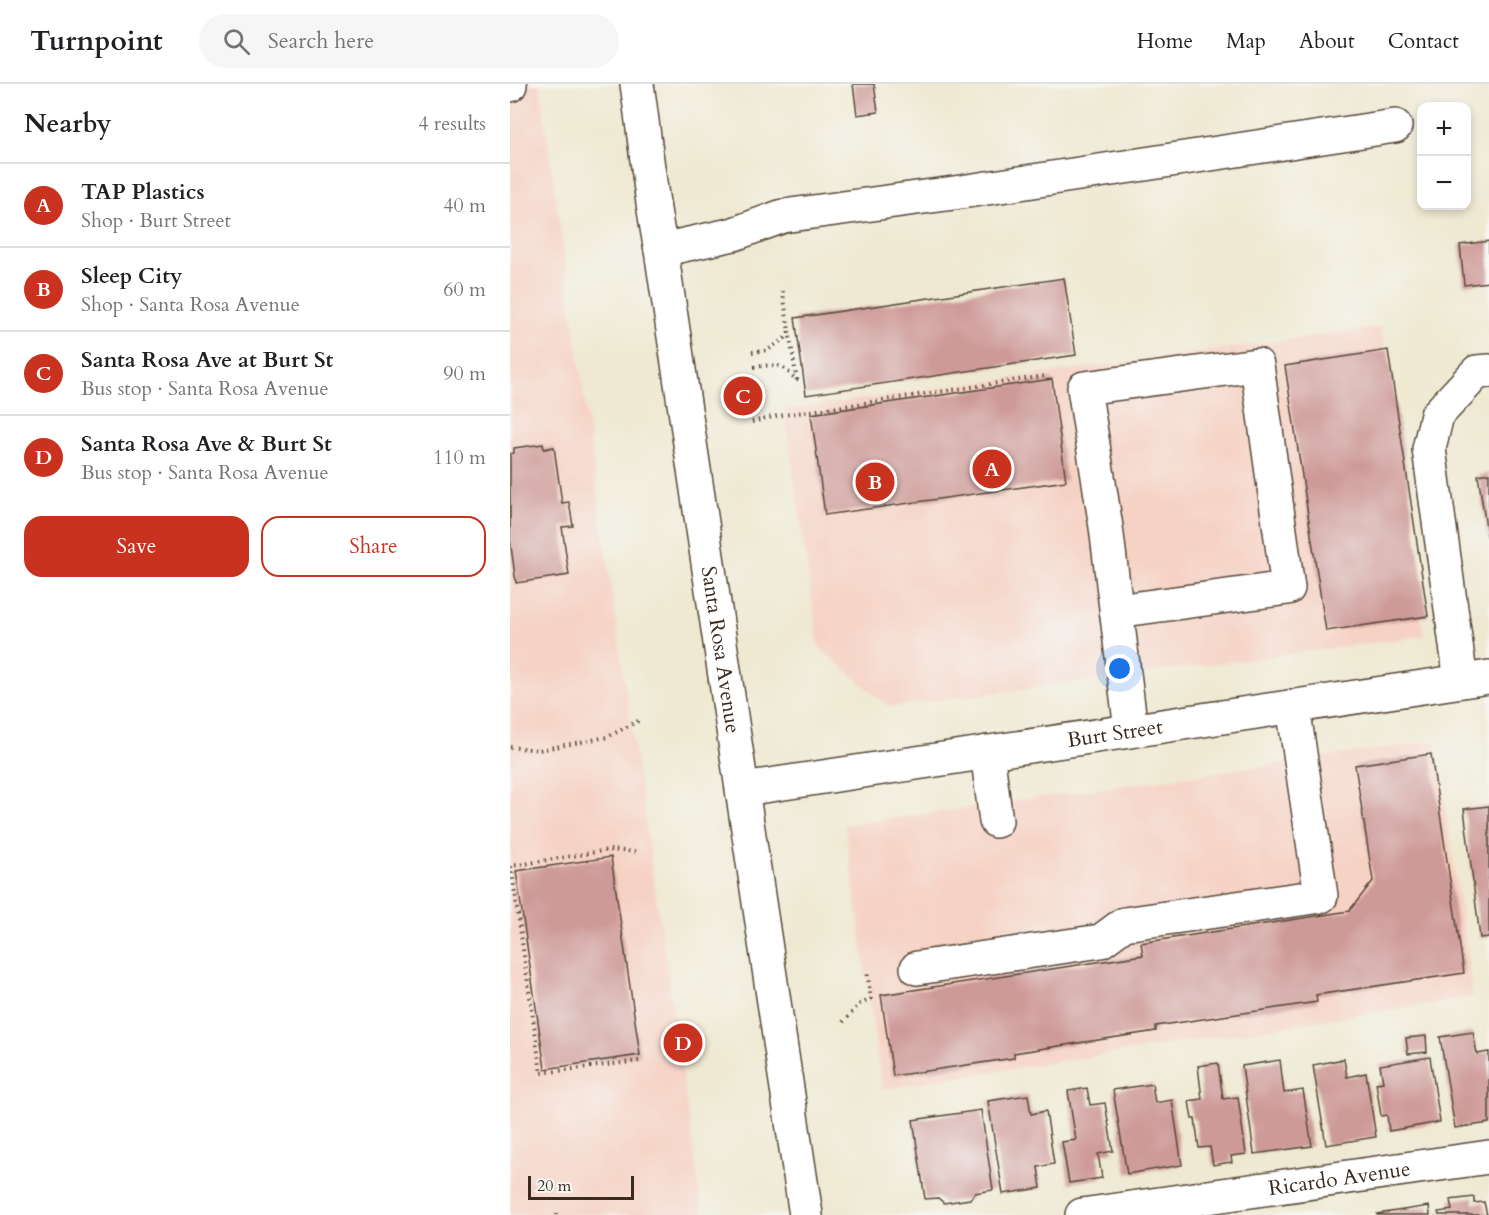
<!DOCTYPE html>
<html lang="en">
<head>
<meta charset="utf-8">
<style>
	:root { --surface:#fff; --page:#f6f6f6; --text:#202124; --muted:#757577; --line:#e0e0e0; --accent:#c8321e }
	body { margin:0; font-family:Cardo,serif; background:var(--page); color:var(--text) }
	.controls { position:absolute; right:18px; top:18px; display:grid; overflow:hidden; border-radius:12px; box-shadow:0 3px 9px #0003 }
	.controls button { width:54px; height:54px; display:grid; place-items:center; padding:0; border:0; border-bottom:2px solid var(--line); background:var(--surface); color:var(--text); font:30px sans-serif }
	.scale { position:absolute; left:18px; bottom:15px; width:106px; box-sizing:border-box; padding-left:6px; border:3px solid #3b2a1e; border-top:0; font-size:16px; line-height:21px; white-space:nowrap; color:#3b2a1e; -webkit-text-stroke:4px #f6f6f2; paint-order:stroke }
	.you { position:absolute; left:610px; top:585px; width:21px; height:21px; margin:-15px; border:4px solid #fff; border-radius:50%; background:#1a73e8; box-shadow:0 0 0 9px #1a73e833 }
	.badge { display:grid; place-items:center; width:39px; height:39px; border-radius:50%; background:var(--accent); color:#fff; font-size:20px; font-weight:700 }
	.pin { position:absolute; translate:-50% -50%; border:3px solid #fff; box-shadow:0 2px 6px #0006 }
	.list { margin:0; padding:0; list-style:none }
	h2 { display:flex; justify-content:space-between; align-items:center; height:78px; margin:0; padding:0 24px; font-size:26px }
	h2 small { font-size:20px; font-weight:400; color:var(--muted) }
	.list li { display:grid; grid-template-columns:39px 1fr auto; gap:18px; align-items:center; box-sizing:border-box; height:84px; padding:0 24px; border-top:2px solid var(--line) }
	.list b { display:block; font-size:22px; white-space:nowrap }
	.list p { margin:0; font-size:20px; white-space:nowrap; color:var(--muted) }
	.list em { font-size:20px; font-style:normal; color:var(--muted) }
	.actions { display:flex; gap:12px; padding:18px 24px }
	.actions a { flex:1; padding:14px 0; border:2px solid var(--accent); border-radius:18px; text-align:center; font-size:21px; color:var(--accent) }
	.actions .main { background:var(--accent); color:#fff }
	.icon { flex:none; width:33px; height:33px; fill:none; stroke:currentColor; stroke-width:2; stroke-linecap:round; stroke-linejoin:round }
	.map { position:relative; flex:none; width:979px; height:1131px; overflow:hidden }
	header { display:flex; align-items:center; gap:36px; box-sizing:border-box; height:84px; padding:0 30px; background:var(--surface); border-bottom:2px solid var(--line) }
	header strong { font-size:28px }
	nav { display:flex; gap:33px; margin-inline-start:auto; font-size:21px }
	.search { width:420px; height:54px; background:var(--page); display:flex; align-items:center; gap:15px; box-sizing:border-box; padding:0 21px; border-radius:33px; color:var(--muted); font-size:22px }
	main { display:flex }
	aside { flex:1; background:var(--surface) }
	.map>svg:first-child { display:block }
</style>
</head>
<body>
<header>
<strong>Turnpoint</strong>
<div class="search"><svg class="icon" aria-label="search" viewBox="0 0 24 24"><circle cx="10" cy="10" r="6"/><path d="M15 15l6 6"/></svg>Search here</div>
<nav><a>Home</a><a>Map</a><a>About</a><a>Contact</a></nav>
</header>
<main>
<aside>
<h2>Nearby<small>4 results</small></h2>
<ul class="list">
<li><span class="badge">A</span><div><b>TAP Plastics</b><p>Shop · Burt Street</p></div><em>40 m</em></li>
<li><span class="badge">B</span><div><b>Sleep City</b><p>Shop · Santa Rosa Avenue</p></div><em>60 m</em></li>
<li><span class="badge">C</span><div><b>Santa Rosa Ave at Burt St</b><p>Bus stop · Santa Rosa Avenue</p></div><em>90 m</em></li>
<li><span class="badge">D</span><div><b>Santa Rosa Ave &amp; Burt St</b><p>Bus stop · Santa Rosa Avenue</p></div><em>110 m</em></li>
</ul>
<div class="actions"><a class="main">Save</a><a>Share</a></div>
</aside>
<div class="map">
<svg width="979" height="1131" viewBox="0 0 979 1131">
	<rect width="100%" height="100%" fill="#f6f6f2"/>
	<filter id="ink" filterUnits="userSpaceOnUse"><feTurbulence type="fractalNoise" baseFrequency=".0167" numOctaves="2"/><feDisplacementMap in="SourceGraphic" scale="12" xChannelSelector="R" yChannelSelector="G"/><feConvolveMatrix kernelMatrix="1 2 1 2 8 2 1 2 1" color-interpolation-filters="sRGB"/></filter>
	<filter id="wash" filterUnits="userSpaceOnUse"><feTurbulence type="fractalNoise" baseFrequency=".008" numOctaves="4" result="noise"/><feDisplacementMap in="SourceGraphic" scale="24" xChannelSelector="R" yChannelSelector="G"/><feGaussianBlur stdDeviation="1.35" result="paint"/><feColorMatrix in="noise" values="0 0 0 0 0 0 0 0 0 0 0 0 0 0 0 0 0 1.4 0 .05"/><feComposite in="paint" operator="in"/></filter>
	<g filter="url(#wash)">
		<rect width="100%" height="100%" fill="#efe9d2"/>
		<path fill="#f6d2c4" d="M0,0H30L99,490L193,1131H0Z
			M871,243L914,552L379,623L309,563L274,326Z
			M926,657L963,913L372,1005L335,741Z"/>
		<g id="blocks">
			<path fill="#ce9a98" d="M343,0H364L368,28L347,31Z
				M979,157V198L954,201L950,161Z
				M554,194L566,271L296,311L285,234Z
				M878,266L918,532L816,547L775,282Z
				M542,295L556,397L315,431L301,330Z
				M33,360L34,365L44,363L52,419L59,418L63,442L52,443L59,491L6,499L0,455V370L4,369V364Z
				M979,389V456H978L968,391Z
				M921,670L954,889L806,911L807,918L646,942V947L504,969V974L383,992L371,911L633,871L631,859L839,827L863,797L845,681Z
				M979,722V853L970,854L954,725Z
				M101,773L130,971L35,985L6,787Z
				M963,948L967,970L979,968V1039L945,1044L930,953Z
				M916,952L917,968L898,970L896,954Z
				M920,973L930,1038L879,1047L877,1031L871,1032L866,999L873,998L870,981Z
				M834,975L837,993L856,989L866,1053L816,1061L803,981Z
				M770,976L774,1009L793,1006L802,1062L744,1070L732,982Z
				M708,979L713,1015L728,1013L736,1070L721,1072L722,1078L703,1081L700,1063L689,1064L685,1035H682L679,1017L692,1015L688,982Z
				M642,1000L645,1019L662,1016L672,1081L617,1090L603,1006Z
				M577,1004L580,1021L595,1019L603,1067L588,1070L592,1094L559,1099L552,1058L566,1056L558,1007Z
				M518,1011L521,1030L536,1027L544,1080L528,1083L531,1104L493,1110L478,1017Z
				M471,1026L483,1106L465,1109L460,1115L434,1119L428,1114L415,1115L403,1036Z
				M964,1113V1119L974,1118L977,1131H929L928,1128L942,1126L940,1116Z
				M919,1122L920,1131H867V1130Z"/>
		</g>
	</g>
	<g filter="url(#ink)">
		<use href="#blocks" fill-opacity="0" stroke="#564739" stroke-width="1.5"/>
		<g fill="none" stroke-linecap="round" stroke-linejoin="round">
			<g stroke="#564739" stroke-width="36">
				<g id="minor">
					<path d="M0,1V0"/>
					<path d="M151,166L224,150L273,132L444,109L885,42"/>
					<path d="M606,527L778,504L747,281L574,304L596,443L621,646"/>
					<path d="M951,597L919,365L927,331L967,288L979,287"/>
					<path d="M477,668L486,737"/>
					<path id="s1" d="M233,705L979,593"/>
					<path d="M407,884L591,857L614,840L811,812L783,622"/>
					<path id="s2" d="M572,1131L979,1073"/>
				</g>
			</g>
			<g stroke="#564739" stroke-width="36">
				<g id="major">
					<path id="s3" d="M127,0C135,55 140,111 151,166L296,1131"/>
				</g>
			</g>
			<path stroke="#564739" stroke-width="4" stroke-dasharray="1.5 4.5" stroke-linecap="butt" d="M279,247L287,297
				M242,268L258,266L275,254L279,247L272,203
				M244,283C253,282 266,279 275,285C281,290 284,295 291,298
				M242,338L267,332L535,292
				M0,663L29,666L97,653L130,636
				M333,938L350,920L361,915L357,887
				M129,977L31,989L1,782L99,766L129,768
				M47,1130V1131"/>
			<use href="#minor" stroke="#fff" stroke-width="33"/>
			<use href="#major" stroke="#fff" stroke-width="33"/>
		</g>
	</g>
	<g text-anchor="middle" stroke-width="4.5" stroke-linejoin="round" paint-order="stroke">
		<g font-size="21" fill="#3b2a1e" stroke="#f6f6f2">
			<text dy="7" stroke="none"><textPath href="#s3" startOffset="572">Santa Rosa Avenue</textPath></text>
			<text dy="7" stroke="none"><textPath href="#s1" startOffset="376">Burt Street</textPath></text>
			<text dy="7" stroke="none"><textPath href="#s2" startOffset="260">Ricardo Avenue</textPath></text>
		</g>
	</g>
</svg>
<div class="controls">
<button>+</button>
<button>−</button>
</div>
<div class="scale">20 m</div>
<div class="you"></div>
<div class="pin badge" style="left:482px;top:385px">A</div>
<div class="pin badge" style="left:365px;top:398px">B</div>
<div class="pin badge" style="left:233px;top:312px">C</div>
<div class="pin badge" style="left:173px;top:959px">D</div>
</div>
</main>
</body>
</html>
